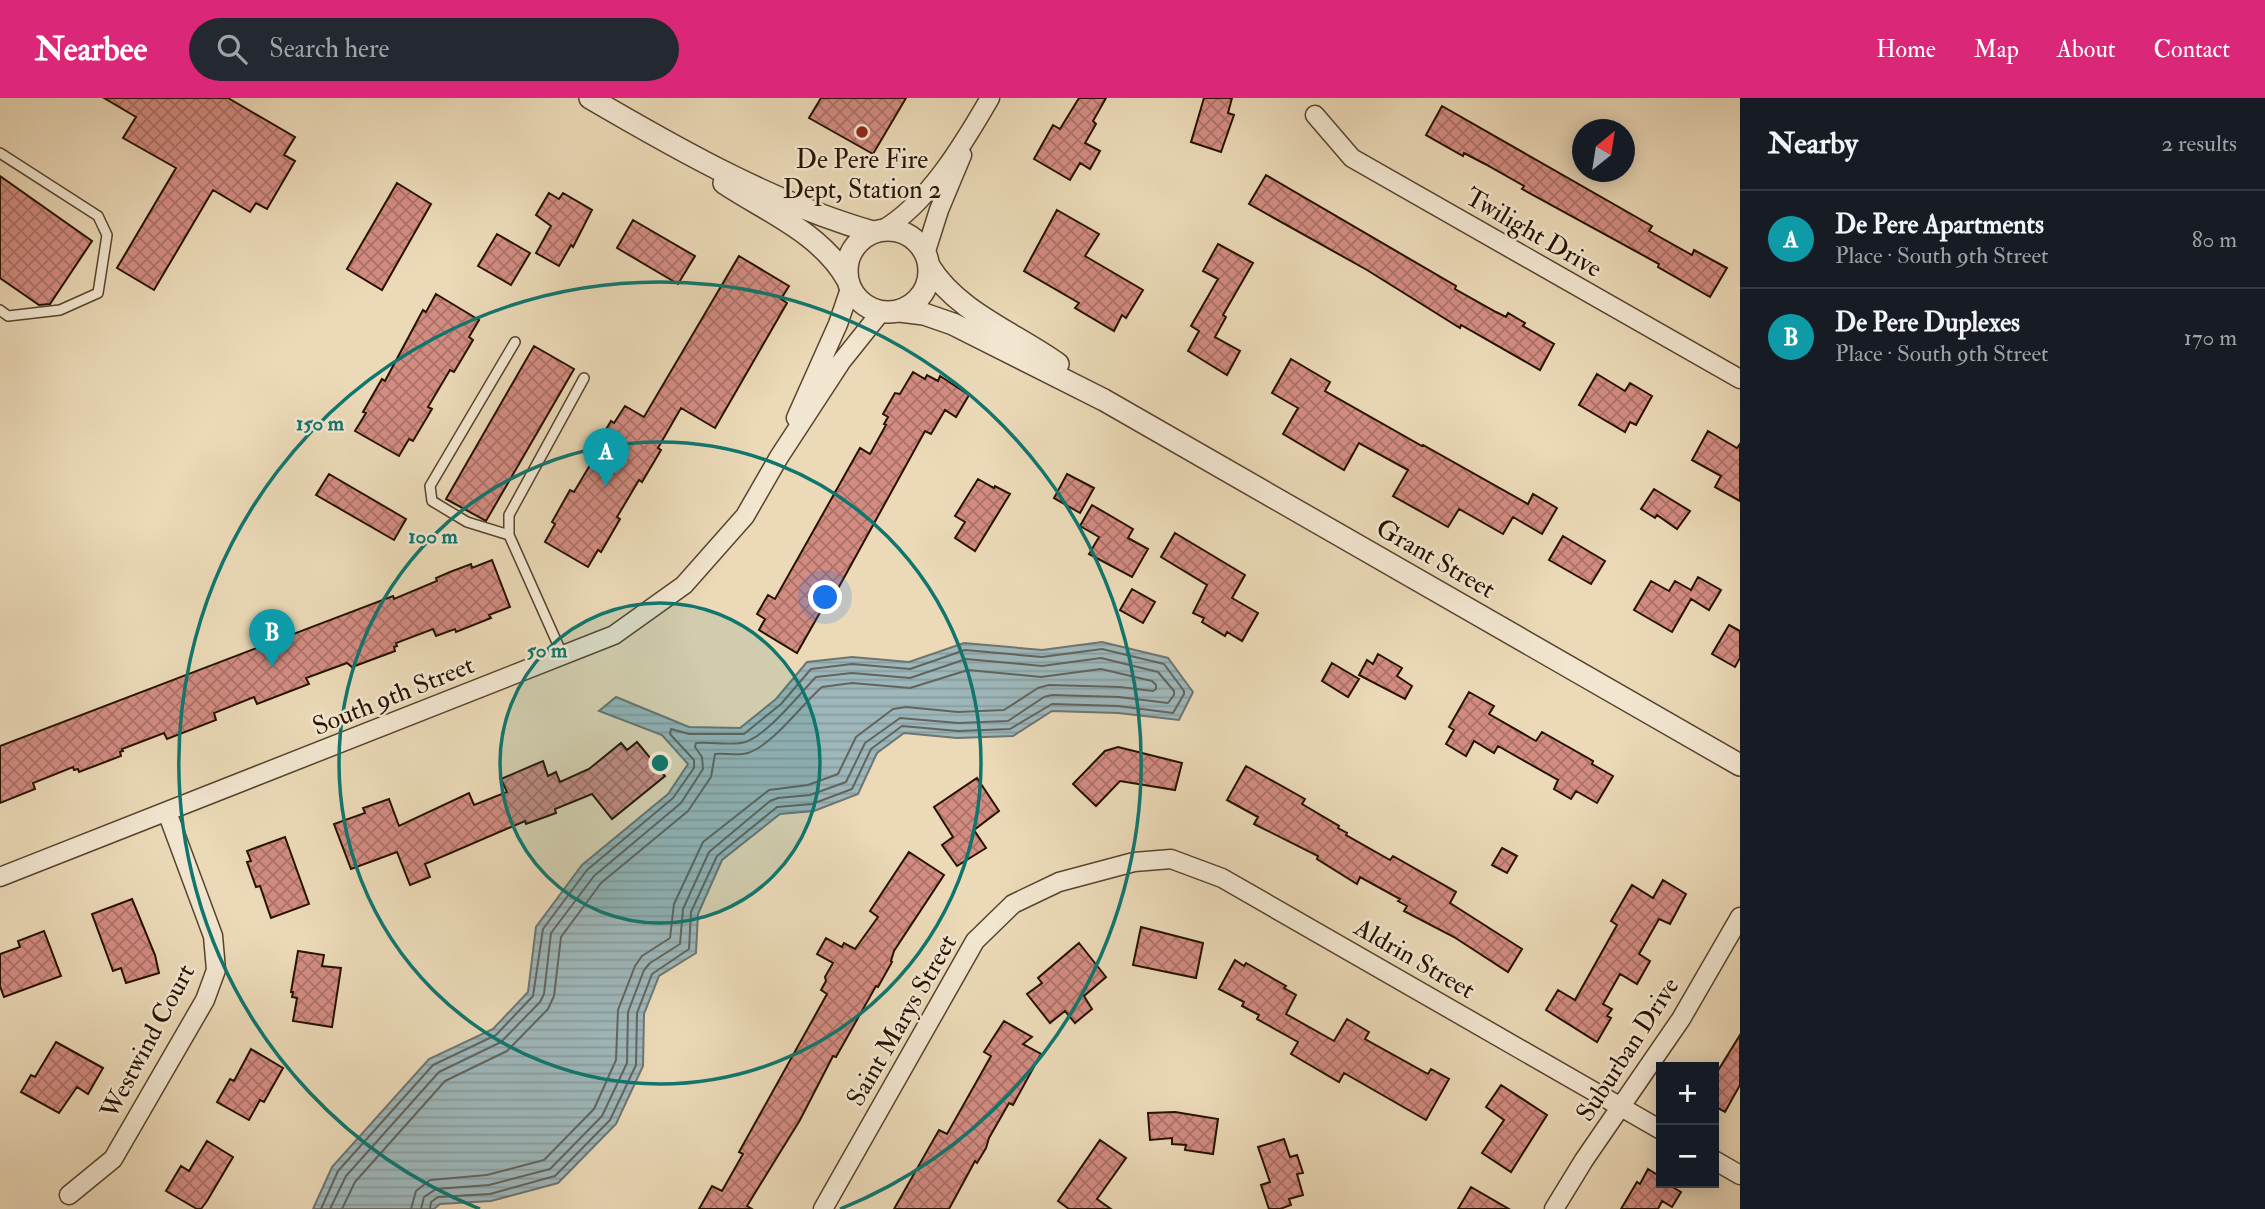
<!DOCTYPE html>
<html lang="en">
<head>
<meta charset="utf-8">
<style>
	:root { --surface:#171b24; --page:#242831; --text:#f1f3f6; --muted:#9ea1a6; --line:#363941; --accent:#db2777 }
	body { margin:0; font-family:"IM FELL Double Pica",serif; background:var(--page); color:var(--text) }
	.controls { position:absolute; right:21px; bottom:21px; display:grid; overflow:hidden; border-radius:0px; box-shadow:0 4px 18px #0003 }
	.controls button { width:63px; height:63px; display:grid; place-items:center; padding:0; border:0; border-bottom:2px solid var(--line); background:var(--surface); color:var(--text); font:35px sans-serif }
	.compass { position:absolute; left:1572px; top:21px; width:63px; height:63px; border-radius:50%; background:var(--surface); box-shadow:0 4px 18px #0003; rotate:30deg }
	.you { position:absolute; left:826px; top:500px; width:24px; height:24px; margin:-18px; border:5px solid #fff; border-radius:50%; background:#1a73e8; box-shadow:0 0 0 10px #1a73e833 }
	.badge { display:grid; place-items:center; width:46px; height:46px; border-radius:50%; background:var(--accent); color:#fff; font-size:23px; font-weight:700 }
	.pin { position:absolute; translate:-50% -58px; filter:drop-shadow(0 2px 4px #0008) }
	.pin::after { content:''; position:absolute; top:37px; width:24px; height:21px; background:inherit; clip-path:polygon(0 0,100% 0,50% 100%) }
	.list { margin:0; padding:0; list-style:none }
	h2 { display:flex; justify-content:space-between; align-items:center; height:91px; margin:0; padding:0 28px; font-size:30px }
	h2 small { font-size:23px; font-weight:400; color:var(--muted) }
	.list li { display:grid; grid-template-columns:46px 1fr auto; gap:21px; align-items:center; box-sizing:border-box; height:98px; padding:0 28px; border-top:2px solid var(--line) }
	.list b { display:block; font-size:26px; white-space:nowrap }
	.list p { margin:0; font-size:23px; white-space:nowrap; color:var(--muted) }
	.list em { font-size:23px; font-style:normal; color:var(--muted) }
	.icon { flex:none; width:38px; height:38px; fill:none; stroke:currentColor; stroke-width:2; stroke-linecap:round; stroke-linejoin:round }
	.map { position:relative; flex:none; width:1740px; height:1111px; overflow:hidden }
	header { display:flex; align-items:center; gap:42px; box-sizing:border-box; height:98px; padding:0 35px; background:var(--accent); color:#fff }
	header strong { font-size:33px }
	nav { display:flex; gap:38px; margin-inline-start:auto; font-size:24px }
	.search { width:490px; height:63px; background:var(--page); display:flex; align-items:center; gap:18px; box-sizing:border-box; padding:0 24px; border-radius:38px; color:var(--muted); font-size:26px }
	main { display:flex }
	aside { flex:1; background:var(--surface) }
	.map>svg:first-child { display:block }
</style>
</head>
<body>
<header>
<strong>Nearbee</strong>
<div class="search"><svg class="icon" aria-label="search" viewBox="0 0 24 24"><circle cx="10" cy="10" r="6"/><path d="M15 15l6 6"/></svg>Search here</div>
<nav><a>Home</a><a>Map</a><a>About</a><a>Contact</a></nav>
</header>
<main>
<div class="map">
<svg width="1740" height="1111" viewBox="0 0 1740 1111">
	<defs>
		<pattern id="water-rules" width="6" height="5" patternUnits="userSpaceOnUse" patternTransform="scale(1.75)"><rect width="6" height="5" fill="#9eb7ba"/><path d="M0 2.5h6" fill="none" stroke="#889c9e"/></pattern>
		<pattern id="building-cross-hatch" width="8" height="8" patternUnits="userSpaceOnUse" patternTransform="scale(1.75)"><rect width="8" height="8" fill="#d38c82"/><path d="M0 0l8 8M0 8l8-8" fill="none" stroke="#ab7168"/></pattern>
	</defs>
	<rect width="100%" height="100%" fill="#ebd9b7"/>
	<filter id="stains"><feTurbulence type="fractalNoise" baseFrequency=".00286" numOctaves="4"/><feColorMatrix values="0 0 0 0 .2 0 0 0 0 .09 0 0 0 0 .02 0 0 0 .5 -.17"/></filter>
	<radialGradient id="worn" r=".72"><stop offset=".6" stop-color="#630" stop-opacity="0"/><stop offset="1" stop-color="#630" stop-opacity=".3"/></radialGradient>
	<path fill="url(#water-rules)" stroke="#6e7570" stroke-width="2" d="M1102,544L1168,560L1193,594L1179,622L1118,615L1052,613L1013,638L957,640L904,635L877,655L858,696L814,713L780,716L722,762L698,816L696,855L659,878L644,916L643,968L616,1026L558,1085L491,1103L440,1106L434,1111H313L332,1069L429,961L493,931L528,894L536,829L582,767L668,696L688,666L662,637L599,613L616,599L689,629L740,630L776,601L807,564L852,559L909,564L964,545L1042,552Z"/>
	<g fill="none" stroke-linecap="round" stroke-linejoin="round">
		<path stroke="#62645d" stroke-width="2" d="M321,1111L338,1073L433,967L496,937L533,898L543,831L587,772L673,700L694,670V662L670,636L671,631L689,636H744L781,606L811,571L852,566L910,571L965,552L1042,559L1102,551L1164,566L1184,593V596L1173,615L1118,608L1052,606L1010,631L958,633L902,628L871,651L852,691L812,706L777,709L717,758L691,814L689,851L652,876L637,915L636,967L610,1022L555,1078L490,1096L438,1099L431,1104L430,1111
			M330,1111L346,1078L439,974L501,944L540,904L544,896L551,835L594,778L681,705L703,671L702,659L695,649L696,645C711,644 727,647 741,645C764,642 800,595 816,579L852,575L910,580L966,561L1042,568L1101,560L1158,574L1174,593V597L1168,605L1119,599L1052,597L1044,599L1008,623L958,625L900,620L865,645L846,684L810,697L778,700L770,703L709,754L683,811L680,846L650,865L644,872L628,914L627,965L602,1018L550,1071L489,1087L436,1091L424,1099L421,1111
			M342,1111L355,1084L445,983L507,953L548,911L554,898L561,839L601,785L688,713L711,679L715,656C725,655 738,658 748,655C774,646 802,606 822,589L852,585L910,590L968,572L1041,579L1101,571L1152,583L1156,587V591L1153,593L1120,589L1049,587L1038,590L1004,612L958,614L906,609L893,611L856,639L838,676L808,687L769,692L703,744L674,806L670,840L642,858L635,868L618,912L616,962L594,1011L544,1062L487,1077L430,1082L416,1093L411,1111"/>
	</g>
	<path fill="url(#building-cross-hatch)" stroke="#261200" stroke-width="2" d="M104,0H228L295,39L284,57L295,63L267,111L256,105L250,114L213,92L154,192L117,170L176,70L123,40L136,19Z
		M821,0H906L873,56L809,20Z
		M1079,0H1106L1093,23L1096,26L1085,45L1100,53L1090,71L1080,65L1070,82L1034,61L1053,27L1060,31Z
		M1204,0H1232L1228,15L1234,17L1221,54L1191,44Z
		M1442,8L1652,128L1649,133L1692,157L1694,152L1727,170L1710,199L1658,169L1659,166L1522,91L1524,88L1485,66L1464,55L1463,58L1426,37Z
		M1266,77L1456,188L1455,191L1496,214L1506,219L1508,215L1525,225L1523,228L1554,246L1540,272L1461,227L1460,230L1367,172L1249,106Z
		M0,78L92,143L50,206L39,207L0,180Z
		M397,85L431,106L382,192L347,171Z
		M549,95L559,101L563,95L592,112L573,149L571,147L559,168L536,155L551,128L536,117Z
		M1057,112L1099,136L1085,158L1143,192L1129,215L1126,220L1122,217L1114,233L1075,210L1079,205L1024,173Z
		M633,122L695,158L678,186L617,150Z
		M497,136L530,155L511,187L478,168Z
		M1218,146L1253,165L1223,217L1226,219L1215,239L1240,253L1227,277L1188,253L1199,233L1191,228L1218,181L1203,173Z
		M739,158L789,188L781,201L787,205L715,330L681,310L658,350L661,352L642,384L639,382L617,419L620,421L601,454L598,452L588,469L545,444L555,426L552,424L570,392L574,394L596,357L592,355L611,323L614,325L625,308L644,319Z
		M436,196L479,222L469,239L473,242L454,274L450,272L428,309L432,311L413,343L409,341L399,358L355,333L366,315L363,314L382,281L385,283L423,212L426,214Z
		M534,248L574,271L486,423L446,401Z
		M1291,261L1330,284L1325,293L1422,348L1423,347L1528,406L1533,396L1557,410L1542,436L1513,419L1503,436L1459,411L1448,429L1393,398L1408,372L1359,345L1344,372L1283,336L1298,310L1272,295Z
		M913,274L925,281L927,277L938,283L940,278L969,297L956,319L945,312L931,336L925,333L830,505L826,504L797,555L759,532L765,521L757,516L768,497L775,501L860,350L870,356L886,327L884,326L888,319L883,316L895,295L900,296Z
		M1597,276L1625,293L1630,285L1652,298L1636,327L1630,324L1625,334L1579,307Z
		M1708,333L1737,350L1740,346V403L1715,389L1721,378L1692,362Z
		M329,376L406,421L394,442L316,397Z
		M1067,376L1094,390L1080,415L1054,400Z
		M978,381L994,390L995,388L1010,396L975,453L955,440L965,424L955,418Z
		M1654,391L1690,413L1677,431L1657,417L1655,420L1641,411Z
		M1092,407L1133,431L1128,440L1148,451L1132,479L1089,456L1099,439L1080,428Z
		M1175,435L1245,477L1232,500L1258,515L1242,543L1227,534L1225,538L1202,524L1204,520L1193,515L1207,487L1161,459Z
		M1563,438L1605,463L1591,486L1549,462Z
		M492,462L510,509L489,517L491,520L456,534L455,531L436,538L433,531L396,545L397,548L394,549L395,553L352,569L347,565L306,580L309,586L257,606L254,599L214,615L216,622L167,641L164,635L122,651L123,653L120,654L121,658L79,674L78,671L74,672L73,669L33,685L35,691L0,705V648L393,498L394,501L437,483L436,480L450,474L471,466L472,470Z
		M1698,479L1721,492L1709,512L1691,501L1672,534L1634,512L1651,483L1669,493L1675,483L1691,492Z
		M1132,491L1155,504L1143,525L1120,512Z
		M1729,527L1740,533V560L1735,569L1712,556Z
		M1378,556L1402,570L1397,578L1412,588L1405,601L1359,577L1367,562L1373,566Z
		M1332,565L1359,581L1348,599L1322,583Z
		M1469,594L1494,608L1489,616L1536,643L1542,634L1593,663L1592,666L1613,678L1597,705L1576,693L1571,701L1554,691L1558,682L1498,648L1494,655L1474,643L1466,658L1446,646L1454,632L1449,629Z
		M637,644L665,678L612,721L592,696L555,711L556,715L526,726L525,723L425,766L430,779L410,787L397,754L351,771L334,726L365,715L363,710L389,701L399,728L469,695L474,707L507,694L501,681L543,663L548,678L556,674L560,684L589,671L621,645L627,652Z
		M1118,649L1182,665L1175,692L1120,683L1096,708L1073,686L1105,653Z
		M1246,668L1305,701L1302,706L1339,728L1338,730L1347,735L1346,737L1390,762L1393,758L1456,794L1450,805L1522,851L1508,874L1454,839L1404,813L1407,808L1398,803L1400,801L1360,779L1357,786L1317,761L1318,758L1254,726L1258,719L1227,702Z
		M977,680L999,713L974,732L986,750L957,768L942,747L953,739L934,709Z
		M285,739L309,806L271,820L260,788L256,789L247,764L251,763L247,753Z
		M1502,750L1517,758L1507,775L1492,767Z
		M909,754L944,777L894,853L891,863L892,864L878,889L876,888L836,959L833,958L800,1022L747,1108L752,1111H699L712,1088L722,1093L743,1056L739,1054L827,896L821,892L826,883L825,879L833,865L817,856L826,840L842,849L844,845L855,851L878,819L870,813Z
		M1663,782L1686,796L1670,826L1659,821L1639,856L1650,863L1637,886L1620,876L1603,906L1612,911L1607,918L1611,920L1597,944L1546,912L1558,892L1575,902L1617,827L1611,823L1632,787L1653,800Z
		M132,801L155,857L159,875L126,885L121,870L113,873L92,816Z
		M1141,829L1203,845L1196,880L1133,867Z
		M44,833L61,878L4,899L0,888V856L20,849L18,843Z
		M1079,845L1106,879L1084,898L1092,911L1075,925L1065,913L1050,925L1027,896L1042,885L1038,880Z
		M298,853L324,857L322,868L341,870L332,929L293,923L297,900L292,899L293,894H291Z
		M1235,862L1244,868L1246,865L1286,888L1284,890L1296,897L1286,916L1334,943L1347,921L1369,934L1365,941L1428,976L1431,971L1449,981L1426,1022L1344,975L1339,984L1291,956L1298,944L1257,921L1259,917L1242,908L1244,904L1219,891Z
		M1004,923L1032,939L1023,946L1041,956L1013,1007L1009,1005L989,1040L986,1050L977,1065L975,1063L949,1111H894L939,1032L947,1036L991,958L984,954Z
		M1740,937V987L1725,1014L1714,1008V979Z
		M56,944L103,970L88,996L77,989L59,1015L21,994L31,977L35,979Z
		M251,951L283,970L264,1004L260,1002L249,1022L217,1004L230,981L234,983Z
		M1501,987L1547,1017L1511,1074L1482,1055L1504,1022L1486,1009Z
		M1175,1014L1218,1021L1213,1056L1185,1052L1186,1047L1172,1046V1040L1150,1042L1148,1015Z
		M1284,1041L1290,1059L1297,1057L1303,1075L1297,1076L1303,1097L1289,1101L1291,1107L1280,1111H1269L1261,1087L1270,1084L1258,1049Z
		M1100,1042L1126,1060L1097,1101L1111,1111H1069L1058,1103Z
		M207,1043L233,1059L207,1103L201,1111H197L166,1093L181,1068L189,1073Z
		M1648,1071L1661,1079V1085H1671V1088L1681,1094L1672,1109L1662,1103L1658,1111H1621L1637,1084L1640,1086Z
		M1471,1089L1509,1111H1458Z"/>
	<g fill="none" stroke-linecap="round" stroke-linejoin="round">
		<g stroke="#57442e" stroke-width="12">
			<path id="service" d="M0,55L98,118L107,137L98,195L60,212L8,218L0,212
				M509,437L467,424L432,403L430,388L515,244
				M563,558L509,437V417L584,280"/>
		</g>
		<g stroke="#57442e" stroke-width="21">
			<path id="minor" d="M1315,17L1352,60L1740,281
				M882,132C927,107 964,45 990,0
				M925,156L939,112L962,57
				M796,320L838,226L850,191
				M0,779L614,537L684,487L745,418L779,359L841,264L881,214
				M1714,1062L1740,1077
				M69,1097L113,1061L205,902L216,872L213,838L167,714
				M823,1111L975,843L1013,806L1059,784L1134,764L1171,761L1222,780L1661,1032
				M1554,1111L1584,1062L1681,921L1740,819"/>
		</g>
		<g stroke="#57442e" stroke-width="24">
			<path id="tertiary" d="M590,0C679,52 774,106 873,134
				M724,85C766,113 821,135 847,181
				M847 173a41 41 0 1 1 82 0a41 41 0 1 1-82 0Z
				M929,168C957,214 1015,235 1058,266
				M900,213L924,216L953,226L1104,302L1740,667"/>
		</g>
		<use href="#service" stroke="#f2e6d0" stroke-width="9"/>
		<use href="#minor" stroke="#f2e6d0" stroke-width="18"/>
		<use href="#tertiary" stroke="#f2e6d0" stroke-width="21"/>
	</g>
	<circle cx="660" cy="665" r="160" fill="#0f766e" fill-opacity=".12"/>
	<g fill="none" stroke="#0f766e" stroke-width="3.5">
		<circle cx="660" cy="665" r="160"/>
		<circle cx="660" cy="665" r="321"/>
		<path d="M480 1111A481 481 0 1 1 840 1111"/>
	</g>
	<circle fill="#8f2418" stroke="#f2e6d0" stroke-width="2.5" cx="862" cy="34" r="7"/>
	<g text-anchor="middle" stroke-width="5" stroke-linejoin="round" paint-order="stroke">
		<g font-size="26" fill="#261200" stroke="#f2e6d0">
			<text x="862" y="70">De Pere Fire<tspan x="862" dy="30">Dept, Station 2</tspan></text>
		</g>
		<g font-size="26" fill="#261200" stroke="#f2e6d0">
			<text transform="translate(1534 134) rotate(30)" y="9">Twilight Drive</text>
			<text transform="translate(1436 460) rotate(30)" y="9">Grant Street</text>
			<text transform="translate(393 597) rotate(-22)" y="9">South 9th Street</text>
			<text transform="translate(1415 860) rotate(30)" y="9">Aldrin Street</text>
			<text transform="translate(901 922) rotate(-60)" y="9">Saint Marys Street</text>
			<text transform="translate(147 943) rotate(-62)" y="9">Westwind Court</text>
			<text transform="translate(1627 951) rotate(-57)" y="9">Suburban Drive</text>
		</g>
	</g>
	<circle cx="660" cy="665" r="10" fill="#0f766e" stroke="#f2e6d0" stroke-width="3.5"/>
	<g font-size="21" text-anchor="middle" font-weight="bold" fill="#0f766e" stroke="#f2e6d0" stroke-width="5" stroke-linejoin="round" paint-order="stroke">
		<text x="320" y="332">150 m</text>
		<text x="433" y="445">100 m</text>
		<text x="547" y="559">50 m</text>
	</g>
	<rect width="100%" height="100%" filter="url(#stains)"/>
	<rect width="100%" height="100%" fill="url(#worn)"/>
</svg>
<div class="controls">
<button>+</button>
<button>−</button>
</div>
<svg class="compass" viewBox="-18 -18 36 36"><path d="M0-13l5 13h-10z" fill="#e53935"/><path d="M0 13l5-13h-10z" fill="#9ea1a6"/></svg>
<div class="you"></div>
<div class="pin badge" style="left:606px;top:388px;background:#0f9aa8">A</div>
<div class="pin badge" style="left:272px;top:569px;background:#0f9aa8">B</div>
</div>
<aside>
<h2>Nearby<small>2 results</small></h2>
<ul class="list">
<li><span class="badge" style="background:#0f9aa8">A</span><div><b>De Pere Apartments</b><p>Place · South 9th Street</p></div><em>80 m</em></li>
<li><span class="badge" style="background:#0f9aa8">B</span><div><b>De Pere Duplexes</b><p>Place · South 9th Street</p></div><em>170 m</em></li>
</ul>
</aside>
</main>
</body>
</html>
